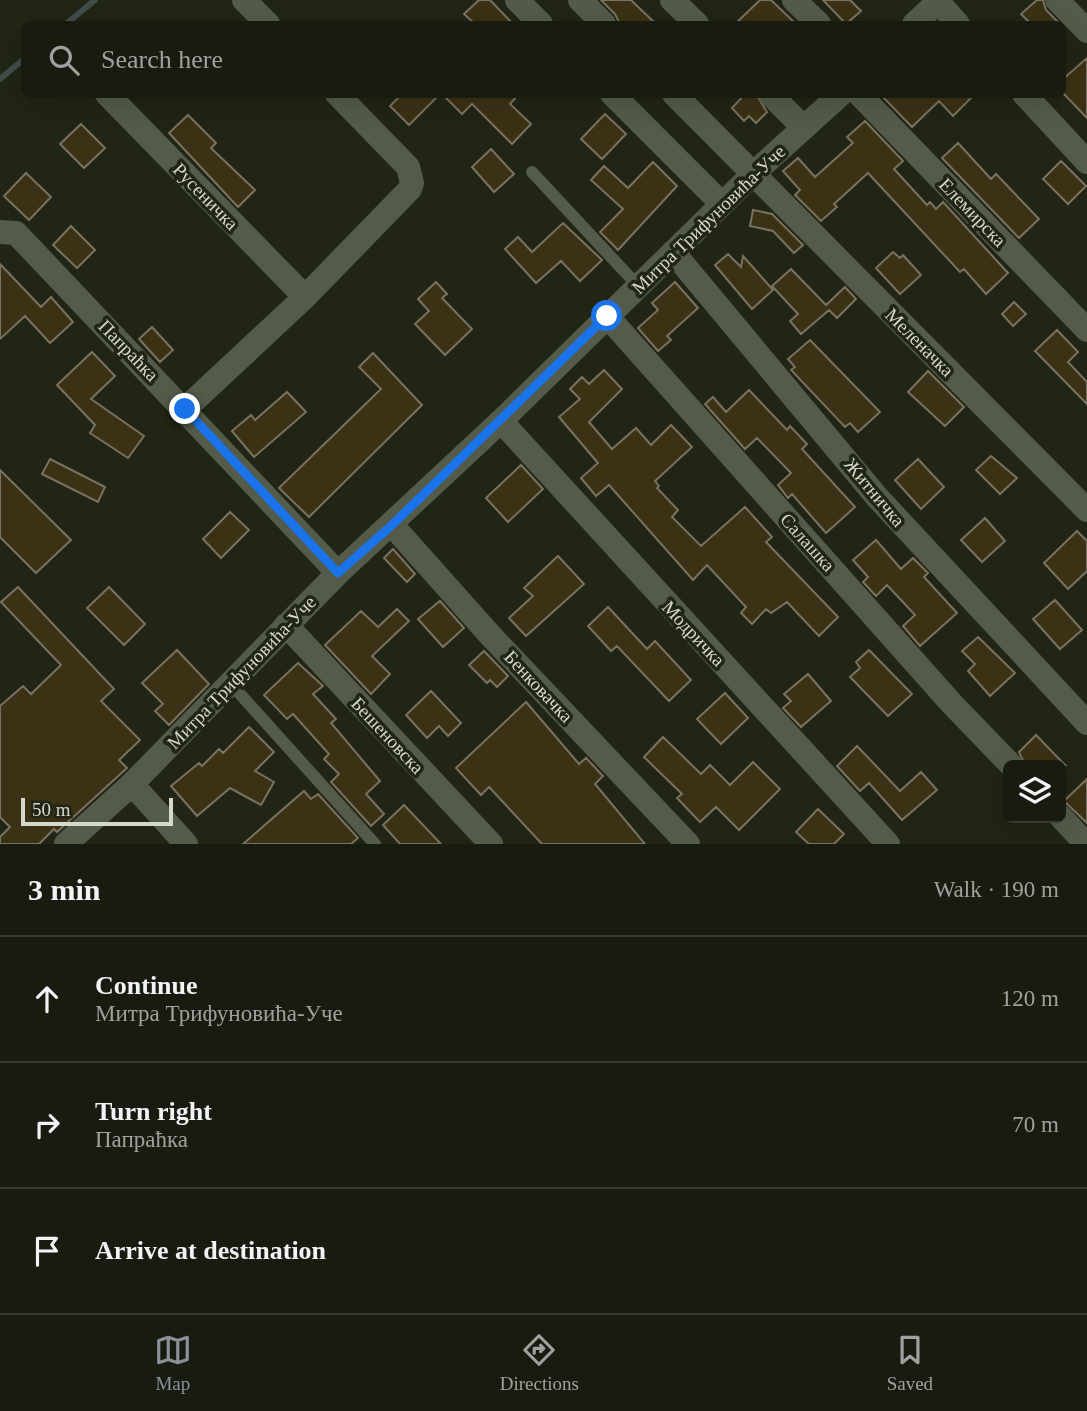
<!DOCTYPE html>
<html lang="en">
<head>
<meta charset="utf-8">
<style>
	:root { --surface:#181c10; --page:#212519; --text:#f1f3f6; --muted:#9fa19f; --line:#363a30; --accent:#8c9099 }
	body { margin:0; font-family:Georgia,serif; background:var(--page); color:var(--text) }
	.controls { position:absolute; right:21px; bottom:21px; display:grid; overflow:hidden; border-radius:10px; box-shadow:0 7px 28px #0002 }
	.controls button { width:63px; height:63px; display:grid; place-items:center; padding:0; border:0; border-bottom:2px solid var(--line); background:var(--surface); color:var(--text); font:35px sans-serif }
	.scale { position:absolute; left:21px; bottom:18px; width:152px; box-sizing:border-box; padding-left:7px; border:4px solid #d4d8cd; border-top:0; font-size:19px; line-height:24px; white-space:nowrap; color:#d4d8cd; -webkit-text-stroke:5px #202515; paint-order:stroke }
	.stop { position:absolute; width:21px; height:21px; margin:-16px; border:5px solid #1a73e8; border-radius:50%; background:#fff }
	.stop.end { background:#1a73e8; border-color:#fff; box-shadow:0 2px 7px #0008 }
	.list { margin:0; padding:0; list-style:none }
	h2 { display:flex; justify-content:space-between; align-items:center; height:91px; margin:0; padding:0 28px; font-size:30px }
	h2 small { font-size:23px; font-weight:400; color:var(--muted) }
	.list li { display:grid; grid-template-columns:46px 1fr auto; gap:21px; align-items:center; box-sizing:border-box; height:126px; padding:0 28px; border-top:2px solid var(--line) }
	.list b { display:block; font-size:26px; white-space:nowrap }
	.list p { margin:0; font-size:23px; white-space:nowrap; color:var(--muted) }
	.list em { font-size:23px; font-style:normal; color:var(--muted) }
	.icon { flex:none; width:38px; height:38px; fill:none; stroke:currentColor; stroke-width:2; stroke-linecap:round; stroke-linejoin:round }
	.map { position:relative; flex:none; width:1087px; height:844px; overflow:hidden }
	.search { position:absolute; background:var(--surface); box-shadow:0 7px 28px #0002; left:21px; right:21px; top:21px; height:77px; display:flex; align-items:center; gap:18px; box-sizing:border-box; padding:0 24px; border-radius:10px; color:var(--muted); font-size:26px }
	.sheet { height:469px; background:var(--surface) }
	nav { display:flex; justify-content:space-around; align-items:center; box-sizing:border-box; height:98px; border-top:2px solid var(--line); background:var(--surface); font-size:19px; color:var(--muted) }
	nav a { display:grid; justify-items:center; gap:4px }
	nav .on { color:var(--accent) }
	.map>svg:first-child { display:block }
</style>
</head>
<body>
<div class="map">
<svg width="1087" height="844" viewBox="0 0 1087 844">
	<rect width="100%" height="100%" fill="#202515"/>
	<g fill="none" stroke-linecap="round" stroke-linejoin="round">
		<path stroke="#414d49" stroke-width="6" d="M66,24L95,0
			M0,79L24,59"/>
	</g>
	<path fill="#3b3114" stroke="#7a7260" stroke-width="2" d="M479,0H490L513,24H475L464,14Z
		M601,0H631L656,24H620L615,14Z
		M760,0H771L796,24H735Z
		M823,0H850L861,11L846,24Z
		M1037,0H1043L1046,10L1060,24H1031L1021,14Z
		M1087,58V118L1062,92V80Z
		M402,94H440L409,125L390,106Z
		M442,94H519L510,104L531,124L512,144L472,104L462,114Z
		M745,94H756L767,112L756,123L749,116L744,121L732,108Z
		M880,94H975L953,116L939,101L912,127Z
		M605,114L626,134L602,159L581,139Z
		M188,115L216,143L211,148L255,190L238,207L169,133Z
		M865,121L903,161L894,169L927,205L930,202L936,209L943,202L1008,273L986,294L964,269L960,272L868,173L834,204L837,207L821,221L795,195L800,190L783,171L798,158L815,177L853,143L847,137Z
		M81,124L105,148L84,168L60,144Z
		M958,143L991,179L996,174L1039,219L1019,238L942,158Z
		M491,149L514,174L494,192L472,167Z
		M1061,161L1086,186L1068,204L1043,179Z
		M653,162L677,186L618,250L600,232L623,209L591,180L604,166L628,188Z
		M26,173L51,197L29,220L4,196Z
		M753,210L772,214L803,245L794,253L773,231L750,226Z
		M563,223L602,260L580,281L561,261L536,283L505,249L518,237L532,252Z
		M71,226L95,250L77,268L53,245Z
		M893,252L900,258L903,255L921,275L900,294L876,268Z
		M728,254L741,267L743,256L773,290L752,309L715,265Z
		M0,264L41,307L51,297L73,322L50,343L25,316L0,339Z
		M791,269L826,305L845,287L856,299L837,318L829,310L801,334L790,321L798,314L772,286Z
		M436,282L447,294L442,298L472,329L445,355L415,324L429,311L418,299Z
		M675,282L698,308L667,336L671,340L658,351L638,328L658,310L652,303Z
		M1014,302L1026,314L1013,326L1002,314Z
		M152,327L173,350L160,362L139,339Z
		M1057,330L1078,352L1068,362L1087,382V404L1035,351Z
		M810,340L880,412L858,432L850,423L845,427L791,370L795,367L788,359Z
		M92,352L115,376L91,399L144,436L128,458L90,433L95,425L57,385Z
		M373,353L422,405L309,517L279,488L381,389L359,367Z
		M604,370L622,389L589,422L612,449L636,428L651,445L671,425L692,447L655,481L659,486L657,488L678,510L672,517L701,546L745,507L772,537L766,542L838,617L819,636L787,602L771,613L766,609L752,624L741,613L746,607L707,565L693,580L609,485L596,496L581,478L598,463L559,417L580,399L570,389L582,377L589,384Z
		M928,371L964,407L945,426L908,392Z
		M749,390L787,430L790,426L807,444L802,449L855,507L826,533L792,494L788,498L778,485L791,473L757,438L745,449L705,404L713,397L726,412Z
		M287,392L306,412L254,457L232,431L251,415L255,420Z
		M991,456L1017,478L1000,494L976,470Z
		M50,459L105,487L98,502L42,474Z
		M918,459L944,487L921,509L895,480Z
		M521,465L543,489L508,522L486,498Z
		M0,470L71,540L36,573L0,537Z
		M230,512L249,530L221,558L203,539Z
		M985,518L1005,541L982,562L961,540Z
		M1077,531L1087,541V571L1068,589L1044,563Z
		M876,540L901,569L913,558L928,573L924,577L957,613L920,646L903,626L915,615L887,585L876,596L863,582L868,577L853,560Z
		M393,549L415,574L407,582L384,558Z
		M558,556L584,584L526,636L509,618L533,596L524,588Z
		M18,587L114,689L101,701L140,740L119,760L127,768L57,832L54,829L39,844H0V837L10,827L0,817V706L23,686L31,694L61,665L1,602Z
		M109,587L145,624L124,645L87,608Z
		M1055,600L1082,630L1060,649L1033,619Z
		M440,601L464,628L443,647L418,619Z
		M608,607L647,649L655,641L691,680L669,701L617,646L611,651L588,626Z
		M397,609L409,621L372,656L390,674L371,694L325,645L361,611L378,627Z
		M978,637L1015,673L990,696L968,671L975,664L962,651Z
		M177,650L209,684L169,725L155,711L163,704L142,683Z
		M869,650L912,694L888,716L850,677L860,668L856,662Z
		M484,651L508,676L497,687L490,680L487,683L469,665Z
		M298,663L323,686L313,694L336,719L331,723L380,781L366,794L384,814L371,826L331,782L339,774L324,759L329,754L293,714L287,719L264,695Z
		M808,674L831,701L801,727L783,708L791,701L784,694Z
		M431,691L461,723L448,736L439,726L427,738L406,715Z
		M725,693L748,718L721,744L697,719Z
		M526,702L579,764L586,758L603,776L595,784L645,844H542L489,787L481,795L456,768Z
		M249,727L274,752L255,771L274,782L261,805L230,788L197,816L171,786L199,763L202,766L219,749L223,753Z
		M1036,735L1065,765H1025L1019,752Z
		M663,737L701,774L710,765L730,785L753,762L780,789L739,830L716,807L700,822L677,798L682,794L644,757Z
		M857,746L900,791L921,772L937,790L902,820L869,783L860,791L837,766Z
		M1087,779V823L1064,801Z
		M304,791L311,799L318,794L358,838L351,844H243Z
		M404,805L441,844H400L383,825Z
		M818,809L844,834L834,844H809L796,832Z"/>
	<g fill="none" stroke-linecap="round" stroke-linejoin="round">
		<path stroke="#545b49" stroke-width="12" d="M532,172L639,287
			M231,684L375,844"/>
		<path stroke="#545b49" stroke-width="24" d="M244,0L268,24
			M517,0L541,24
			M580,0L604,24
			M672,0L697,24
			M794,0L819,24
			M1057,0L1087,31
			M938,2L958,24
			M914,24L940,0
			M107,94L305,297
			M612,94L722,204
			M674,94L1087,510
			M770,94L804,128
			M859,94L1087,330
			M1024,94L1087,162
			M0,232L16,233L338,573
			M673,252L877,497L1087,723
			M607,316L952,704L1011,765
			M185,409L305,297L410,189L412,183L408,167L337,94
			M501,421L888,844
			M392,525L490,635L688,844
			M286,625L491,844
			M132,784L186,844
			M1061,817L1086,844
			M66,844L132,784L338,573L501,421L753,174L841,94"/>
	</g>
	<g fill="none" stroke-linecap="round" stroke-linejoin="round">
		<path stroke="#1a73e8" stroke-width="9" d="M185,409L338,573L392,525L607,316"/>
	</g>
	<g text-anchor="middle" stroke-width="7" stroke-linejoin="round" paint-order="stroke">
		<g font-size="19" fill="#d4d8cd" stroke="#202515">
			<text transform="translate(206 196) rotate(46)" y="7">Русеничка</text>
			<text transform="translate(973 212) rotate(46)" y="7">Елемирска</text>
			<text transform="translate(708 219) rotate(-44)" y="7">Митра Трифуновића-Уче</text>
			<text transform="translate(920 342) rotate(45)" y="7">Меленачка</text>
			<text transform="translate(129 350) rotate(46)" y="7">Папраћка</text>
			<text transform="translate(875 492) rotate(50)" y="7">Житничка</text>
			<text transform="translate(808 542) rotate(48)" y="7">Салашка</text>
			<text transform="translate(694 633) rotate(47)" y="7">Модричка</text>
			<text transform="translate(241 672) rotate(-46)" y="7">Митра Трифуновића-Уче</text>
			<text transform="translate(539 686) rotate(47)" y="7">Бенковачка</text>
			<text transform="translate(388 735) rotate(47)" y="7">Бешеновска</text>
		</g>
	</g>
</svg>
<div class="controls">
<button><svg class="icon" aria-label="layers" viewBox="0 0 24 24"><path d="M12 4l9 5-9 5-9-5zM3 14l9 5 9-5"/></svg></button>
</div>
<div class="scale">50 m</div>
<div class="stop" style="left:607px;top:316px"></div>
<div class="stop end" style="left:185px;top:409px"></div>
<div class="search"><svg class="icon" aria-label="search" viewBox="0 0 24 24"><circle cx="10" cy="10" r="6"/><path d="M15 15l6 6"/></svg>Search here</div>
</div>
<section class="sheet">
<h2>3 min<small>Walk · 190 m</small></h2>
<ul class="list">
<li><svg class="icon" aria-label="ahead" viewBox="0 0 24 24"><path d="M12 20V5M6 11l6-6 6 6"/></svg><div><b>Continue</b><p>Митра Трифуновића-Уче</p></div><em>120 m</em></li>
<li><svg class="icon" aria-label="right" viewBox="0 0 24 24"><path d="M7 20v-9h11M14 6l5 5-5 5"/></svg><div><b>Turn right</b><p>Папраћка</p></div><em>70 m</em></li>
<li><svg class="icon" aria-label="arrive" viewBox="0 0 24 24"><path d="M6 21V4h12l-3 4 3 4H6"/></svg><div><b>Arrive at destination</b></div></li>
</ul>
</section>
<nav>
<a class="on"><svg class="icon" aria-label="map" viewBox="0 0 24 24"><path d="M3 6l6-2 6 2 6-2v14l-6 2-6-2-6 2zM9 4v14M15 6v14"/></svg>Map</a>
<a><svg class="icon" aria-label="directions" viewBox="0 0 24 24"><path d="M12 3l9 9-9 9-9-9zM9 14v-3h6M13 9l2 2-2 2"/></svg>Directions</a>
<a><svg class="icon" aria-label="saved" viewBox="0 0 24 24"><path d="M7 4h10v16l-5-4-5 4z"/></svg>Saved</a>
</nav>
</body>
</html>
